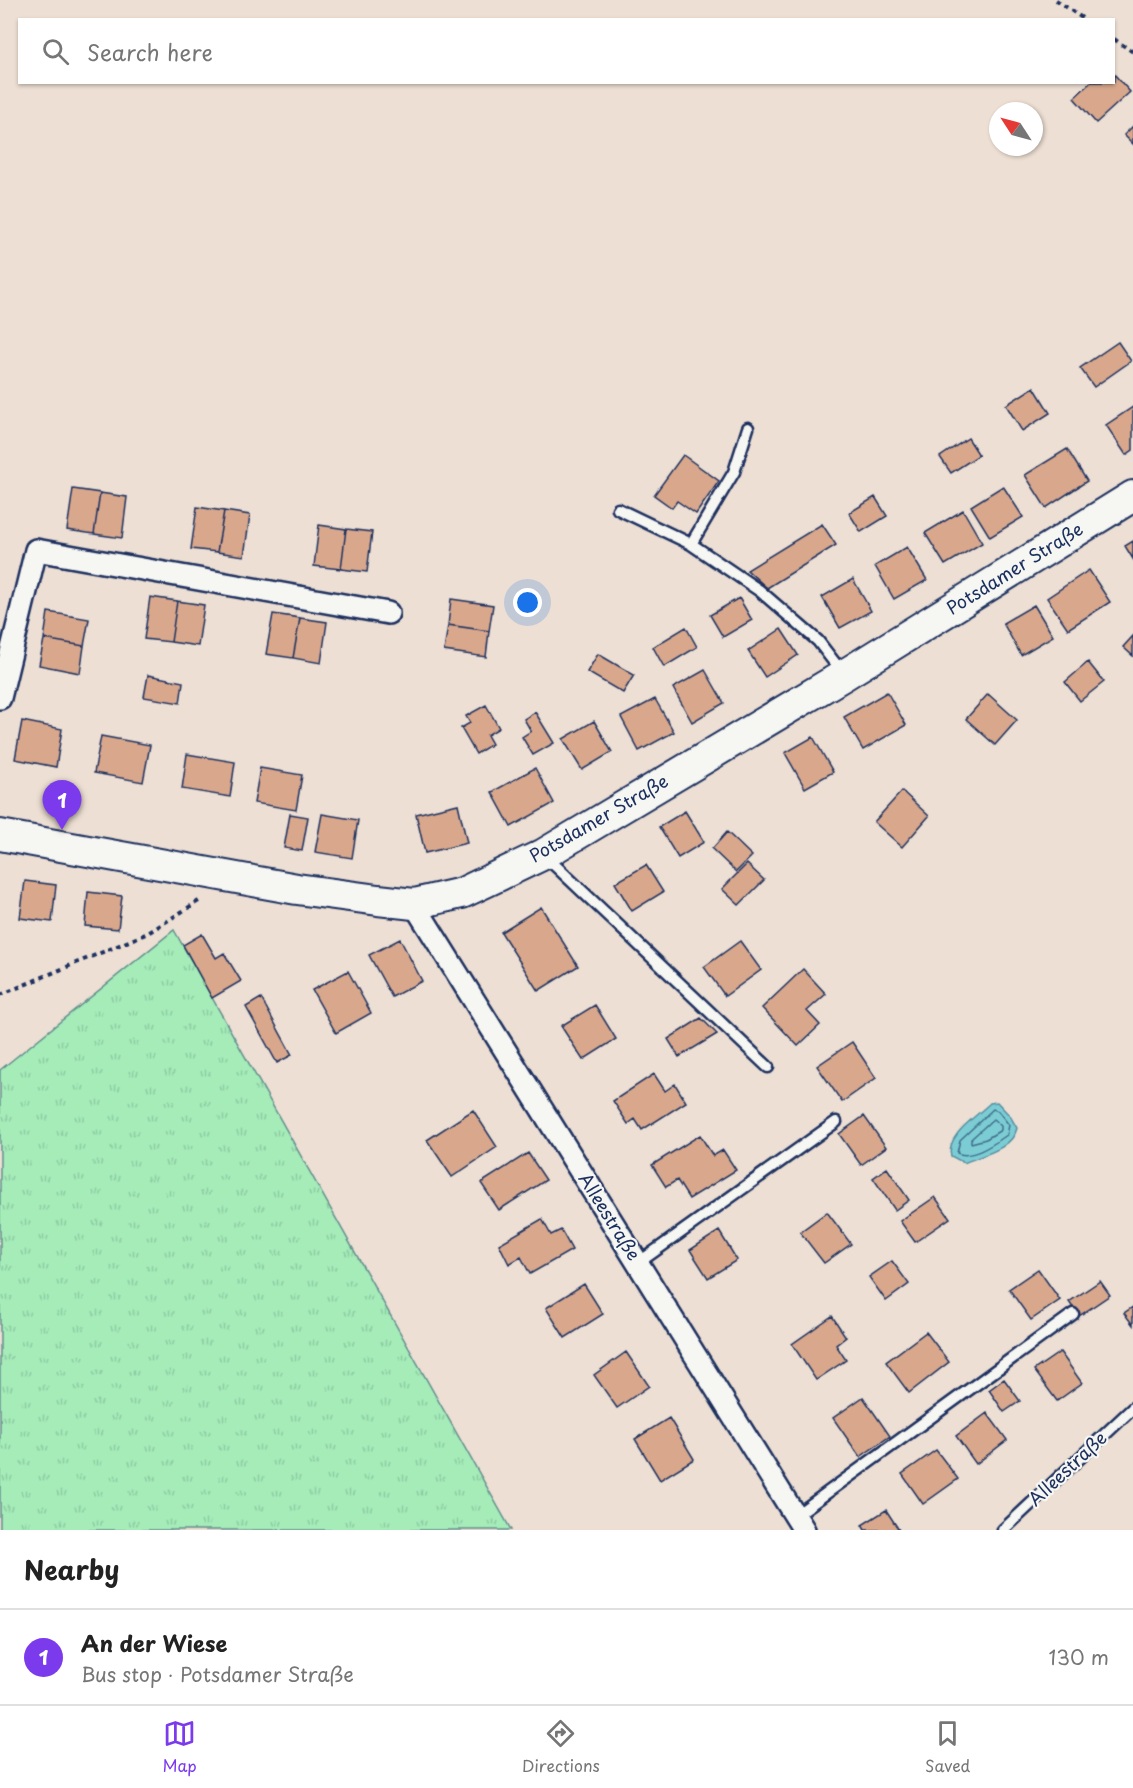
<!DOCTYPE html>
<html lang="en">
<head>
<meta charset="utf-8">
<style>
	:root { --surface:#fff; --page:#f2f2f2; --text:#222; --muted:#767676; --line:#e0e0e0; --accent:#7c3aed }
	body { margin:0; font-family:"Playpen Sans",sans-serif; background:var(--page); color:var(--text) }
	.compass { position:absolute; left:989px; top:102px; width:54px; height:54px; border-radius:50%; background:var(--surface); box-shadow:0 2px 4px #0004; rotate:306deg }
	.you { position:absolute; left:528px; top:603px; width:21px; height:21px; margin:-15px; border:4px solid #fff; border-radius:50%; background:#1a73e8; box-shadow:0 0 0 9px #1a73e833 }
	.badge { display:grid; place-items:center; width:39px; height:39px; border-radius:50%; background:var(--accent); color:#fff; font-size:20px; font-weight:700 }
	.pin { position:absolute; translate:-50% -50px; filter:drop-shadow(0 2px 3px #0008) }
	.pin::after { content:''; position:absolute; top:32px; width:21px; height:18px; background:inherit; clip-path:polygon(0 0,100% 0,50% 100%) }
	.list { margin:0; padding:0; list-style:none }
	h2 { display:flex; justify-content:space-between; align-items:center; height:78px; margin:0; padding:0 24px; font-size:26px }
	h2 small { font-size:20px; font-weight:400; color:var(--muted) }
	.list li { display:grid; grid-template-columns:39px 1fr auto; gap:18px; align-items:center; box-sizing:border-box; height:96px; padding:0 24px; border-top:2px solid var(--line) }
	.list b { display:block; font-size:22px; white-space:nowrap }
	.list p { margin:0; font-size:20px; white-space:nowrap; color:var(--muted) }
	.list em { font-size:20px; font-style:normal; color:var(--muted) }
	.icon { flex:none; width:33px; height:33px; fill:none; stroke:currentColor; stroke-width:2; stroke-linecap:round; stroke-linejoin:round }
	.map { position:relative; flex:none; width:1133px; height:1530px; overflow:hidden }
	.search { position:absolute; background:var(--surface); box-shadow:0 2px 4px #0004; left:18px; right:18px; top:18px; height:66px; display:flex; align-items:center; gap:15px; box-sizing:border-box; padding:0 21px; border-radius:0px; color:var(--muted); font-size:22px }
	.sheet { height:174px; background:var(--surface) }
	nav { display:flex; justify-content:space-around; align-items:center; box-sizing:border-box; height:84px; border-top:2px solid var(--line); background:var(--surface); font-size:16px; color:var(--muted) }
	nav a { display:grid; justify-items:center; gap:3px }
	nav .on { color:var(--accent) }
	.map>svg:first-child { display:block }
</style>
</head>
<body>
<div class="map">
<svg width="1133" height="1530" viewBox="0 0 1133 1530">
	<defs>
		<pattern id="grass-tufts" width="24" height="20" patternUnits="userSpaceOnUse" patternTransform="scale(1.5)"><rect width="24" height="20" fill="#a5ecb9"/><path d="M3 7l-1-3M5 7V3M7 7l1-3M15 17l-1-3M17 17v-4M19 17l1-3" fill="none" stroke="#8dcba1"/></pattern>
	</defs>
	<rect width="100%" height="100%" fill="#eddfd3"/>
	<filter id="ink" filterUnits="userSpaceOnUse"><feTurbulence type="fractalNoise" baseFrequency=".0167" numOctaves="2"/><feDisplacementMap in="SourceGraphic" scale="12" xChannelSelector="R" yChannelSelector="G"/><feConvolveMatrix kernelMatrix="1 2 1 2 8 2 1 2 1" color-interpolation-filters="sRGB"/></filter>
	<g filter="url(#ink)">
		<path fill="url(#grass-tufts)" stroke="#608e8c" stroke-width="1.5" d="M174,930L511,1530H0V1070Z"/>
		<path fill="#7bcdd3" stroke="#558ea4" stroke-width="1.5" d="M997,1102L1010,1116L1017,1128C1012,1150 981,1155 964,1163L951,1156C945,1136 977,1116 990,1103Z"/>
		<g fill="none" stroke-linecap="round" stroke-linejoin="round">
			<path stroke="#416e8d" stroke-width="1.5" d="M993,1109L998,1111L1009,1125L1007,1135C995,1143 972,1160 957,1153L960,1140Z
				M993,1119L1001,1126V1130L986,1139L971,1143V1139Z"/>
		</g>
		<path fill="#d9a88c" stroke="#1b2f5e" stroke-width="1.5" d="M1114,74L1130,92L1096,123L1074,98L1091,82H1114Z
			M1133,126V144L1124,135Z
			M1118,342L1131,361L1094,387L1080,368Z
			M1034,387L1050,413L1022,431L1006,405Z
			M1133,407V450L1126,455L1106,425Z
			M968,438L979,455L951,473L940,457Z
			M1067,449L1087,481L1046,508L1025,475Z
			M683,455L719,481L696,514L677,501L672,508L654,495Z
			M1003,486L1023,517L990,537L971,506Z
			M73,489L100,493L94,534L67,530Z
			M100,493L127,497L122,538L94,534Z
			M875,497L887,516L861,532L849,513Z
			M197,507L224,511L217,552L191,549Z
			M963,510L982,543L945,565L925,533Z
			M224,511L250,515L244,556L217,552Z
			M822,524L836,545L767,588L747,570Z
			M319,525L346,529L341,569L314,566Z
			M346,529L372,532L367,572L341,569Z
			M1133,541V559L1125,546Z
			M907,547L927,580L894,599L875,566Z
			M1089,570L1110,602L1068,629L1047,598Z
			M853,579L871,611L840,628L822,597Z
			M150,597L177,601L171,642L144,639Z
			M739,598L752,620L723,637L710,615Z
			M451,599L493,605L489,631L448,625Z
			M177,601L204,605L198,646L171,642Z
			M1034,605L1053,636L1021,655L1003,623Z
			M48,612L89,619L84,646L44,639Z
			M273,614L300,618L293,658L266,654Z
			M300,618L327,622L321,663L293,658Z
			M448,625L489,631L486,657L444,651Z
			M686,627L697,647L664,667L653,647Z
			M781,629L798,655L765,677L748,651Z
			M1133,636V656L1123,647Z
			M44,639L84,646L80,673L39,665Z
			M598,654L634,675L623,693L587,672Z
			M1088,662L1104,682L1080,701L1065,682Z
			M705,670L724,703L692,722L673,688Z
			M148,675L183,682L180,703L144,697Z
			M887,692L906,725L863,750L844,717Z
			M988,694L1017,720L995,745L966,719Z
			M655,699L674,732L639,751L621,717Z
			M486,705L499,728L487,735L492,744L476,754L461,728L470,723L466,716Z
			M535,712L554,743L533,755L522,737L531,731L524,719Z
			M22,721L62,729L56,767L15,759Z
			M594,721L612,752L582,770L563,739Z
			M101,736L150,745L143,782L94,773Z
			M813,737L833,772L805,788L785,753Z
			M187,754L235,762L230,797L182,789Z
			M260,768L302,775L296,810L254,803Z
			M535,768L554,803L511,827L492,792Z
			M902,791L929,816L902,847L874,822Z
			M458,804L467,843L425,853L416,814Z
			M685,811L704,842L678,858L659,827Z
			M290,814L308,817L302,851L284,848Z
			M322,814L358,820L352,858L315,852Z
			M727,832L752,856L736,872L712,849Z
			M747,864L764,880L739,905L722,889Z
			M646,865L663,892L632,911L615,883Z
			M25,881L56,885L52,922L20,918Z
			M88,892L122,896L118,929L85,926Z
			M541,907L578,966L538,991L501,932Z
			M202,934L216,958L224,953L241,981L212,998L183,945Z
			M400,939L422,981L392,997L369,955Z
			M740,941L761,970L725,996L704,967Z
			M803,969L826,994L807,1011L820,1025L798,1046L762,1008Z
			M348,971L371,1013L336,1033L312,990Z
			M261,998L292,1055L277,1063L246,1007Z
			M595,1005L616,1039L583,1060L561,1026Z
			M701,1018L717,1034L679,1057L668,1039Z
			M852,1042L876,1078L842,1102L817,1066Z
			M654,1074L665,1091L675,1084L686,1102L642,1130L635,1119L628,1124L613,1101Z
			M473,1110L497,1147L452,1177L427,1140Z
			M864,1116L886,1147L861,1165L839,1134Z
			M700,1135L713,1156L723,1150L736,1170L689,1199L677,1180L666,1187L652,1165Z
			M528,1153L546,1180L499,1210L481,1183Z
			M887,1168L909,1200L895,1210L873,1178Z
			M935,1197L950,1218L915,1242L900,1221Z
			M827,1212L851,1244L824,1263L800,1232Z
			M542,1219L551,1235L561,1230L572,1250L530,1274L521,1257L509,1264L499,1244Z
			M719,1231L737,1260L708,1278L690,1250Z
			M892,1261L909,1284L886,1301L869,1277Z
			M1038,1269L1060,1300L1031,1320L1009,1289Z
			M1100,1281L1110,1295L1079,1316L1069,1302Z
			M584,1284L603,1314L565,1338L546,1308Z
			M1133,1307V1325L1124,1313Z
			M832,1316L846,1337L836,1345L846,1360L816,1380L792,1344Z
			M926,1332L949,1362L909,1393L886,1362Z
			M626,1352L649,1386L617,1408L594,1375Z
			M1060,1352L1082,1383L1057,1401L1034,1370Z
			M1004,1379L1020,1401L1004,1412L989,1390Z
			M863,1397L890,1436L860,1457L833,1418Z
			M987,1413L1007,1440L976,1464L956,1436Z
			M669,1418L694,1459L660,1480L635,1439Z
			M936,1450L958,1479L923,1504L902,1474Z
			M886,1510L899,1530H865L862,1525Z"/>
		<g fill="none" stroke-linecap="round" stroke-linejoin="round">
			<g stroke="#1b2f5e" stroke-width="15">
				<path id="service" d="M618,509L691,544L760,591L818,641L844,675
					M691,544L734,472L748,428
					M544,855L768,1067
					M638,1263L836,1122
					M795,1516L1073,1314
					M1003,1530L1133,1408"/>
			</g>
			<g stroke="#1b2f5e" stroke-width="26">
				<path id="minor" d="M0,698L36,550L388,613
					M414,904L804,1530"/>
			</g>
			<g stroke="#1b2f5e" stroke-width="34">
				<path id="secondary" d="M0,835L297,889L378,900L414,904L462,893L544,854L844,675L1133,496"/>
			</g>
			<path stroke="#1b2f5e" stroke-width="4" stroke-dasharray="4.5 4.5" stroke-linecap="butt" d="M1056,0L1085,20
				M1114,39L1133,52
				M0,995L148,933L202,899"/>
			<use href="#service" stroke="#f6f6f2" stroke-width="10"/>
			<use href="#minor" stroke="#f6f6f2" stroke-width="21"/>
			<use href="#secondary" stroke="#f6f6f2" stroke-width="30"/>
		</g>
	</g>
	<g text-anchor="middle" stroke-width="4.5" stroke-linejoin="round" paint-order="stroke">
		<g font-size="18" fill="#1b2f5e" stroke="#f6f6f2">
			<text transform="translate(1015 569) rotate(-32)" y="6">Potsdamer Straße</text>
			<text transform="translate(599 819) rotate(-30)" y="6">Potsdamer Straße</text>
			<text transform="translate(609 1217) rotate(58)" y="6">Alleestraße</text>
			<text transform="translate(1068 1469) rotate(-43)" y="6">Alleestraße</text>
		</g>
	</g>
</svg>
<svg class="compass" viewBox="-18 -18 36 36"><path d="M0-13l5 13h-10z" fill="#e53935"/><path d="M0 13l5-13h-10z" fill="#767676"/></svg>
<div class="you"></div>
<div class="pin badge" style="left:62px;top:830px">1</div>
<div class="search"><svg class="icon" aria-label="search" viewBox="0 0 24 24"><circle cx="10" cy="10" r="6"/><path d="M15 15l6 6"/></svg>Search here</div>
</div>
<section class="sheet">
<h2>Nearby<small></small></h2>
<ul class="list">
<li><span class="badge">1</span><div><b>An der Wiese</b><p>Bus stop · Potsdamer Straße</p></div><em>130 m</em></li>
</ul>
</section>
<nav>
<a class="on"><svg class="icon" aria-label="map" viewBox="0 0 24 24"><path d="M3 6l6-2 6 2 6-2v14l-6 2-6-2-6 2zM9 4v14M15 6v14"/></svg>Map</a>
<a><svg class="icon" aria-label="directions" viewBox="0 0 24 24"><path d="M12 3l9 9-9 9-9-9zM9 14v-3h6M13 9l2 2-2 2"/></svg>Directions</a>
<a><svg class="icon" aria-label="saved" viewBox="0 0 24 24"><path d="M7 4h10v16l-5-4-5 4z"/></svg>Saved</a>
</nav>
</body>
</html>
